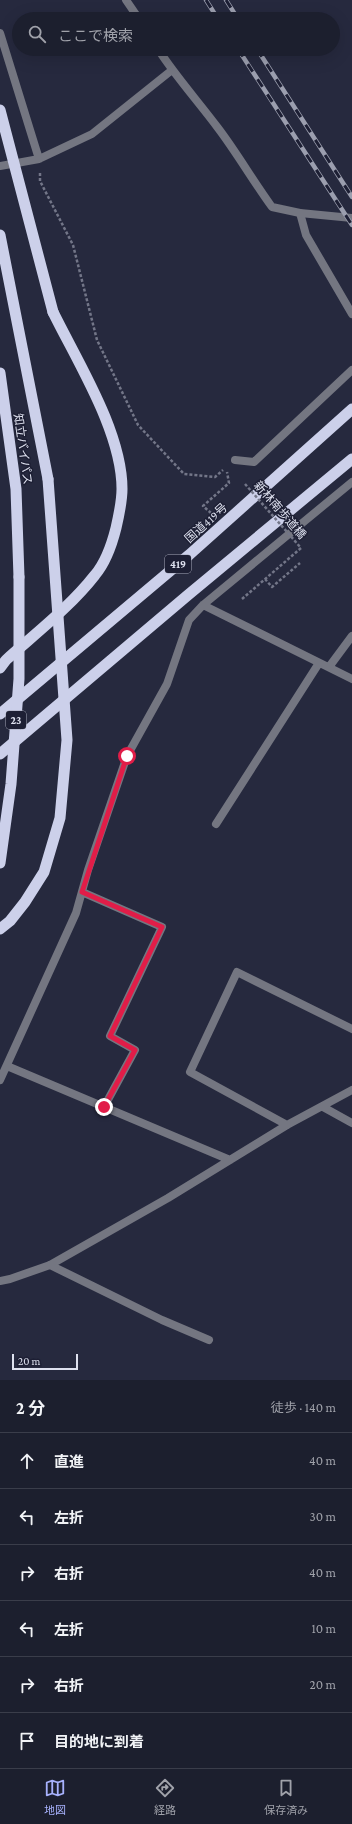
<!DOCTYPE html>
<html lang="ja">
<head>
<meta charset="utf-8">
<style>
	:root { --surface:#1c1f2e; --page:#252736; --text:#f1f3f6; --muted:#a0a2aa; --line:#3a3d4a; --accent:#a7b1fc }
	body { margin:0; font-family:"Crimson Pro","Noto Sans JP",serif; background:var(--page); color:var(--text) }
	.scale { position:absolute; left:12px; bottom:10px; width:66px; box-sizing:border-box; padding-left:4px; border:2px solid #dee1ef; border-top:0; font-size:11px; line-height:14px; white-space:nowrap; color:#dee1ef; -webkit-text-stroke:3px #1d1f34; paint-order:stroke }
	.stop { position:absolute; width:12px; height:12px; margin:-9px; border:3px solid #e11d48; border-radius:50%; background:#fff }
	.stop.end { background:#e11d48; border-color:#fff; box-shadow:0 1px 4px #0008 }
	.list { margin:0; padding:0; list-style:none }
	h2 { display:flex; justify-content:space-between; align-items:center; height:52px; margin:0; padding:0 16px; font-size:17px }
	h2 small { font-size:13px; font-weight:400; color:var(--muted) }
	.list li { display:grid; grid-template-columns:26px 1fr auto; gap:12px; align-items:center; box-sizing:border-box; height:56px; padding:0 16px; border-top:1px solid var(--line) }
	.list b { display:block; font-size:15px; white-space:nowrap }
	.list em { font-size:13px; font-style:normal; color:var(--muted) }
	.icon { flex:none; width:22px; height:22px; fill:none; stroke:currentColor; stroke-width:2; stroke-linecap:round; stroke-linejoin:round }
	.map { position:relative; flex:none; width:352px; height:1380px; overflow:hidden }
	.search { position:absolute; background:var(--surface); box-shadow:0 4px 16px #0002; left:12px; right:12px; top:12px; height:44px; display:flex; align-items:center; gap:10px; box-sizing:border-box; padding:0 14px; border-radius:22px; color:var(--muted); font-size:15px }
	.sheet { height:388px; background:var(--surface) }
	nav { display:flex; justify-content:space-around; align-items:center; box-sizing:border-box; height:56px; border-top:1px solid var(--line); background:var(--surface); font-size:11px; color:var(--muted) }
	nav a { display:grid; justify-items:center; gap:2px }
	nav .on { color:var(--accent) }
	.map>svg:first-child { display:block }
</style>
</head>
<body>
<div class="map">
<svg width="352" height="1380" viewBox="0 0 352 1380">
	<rect width="100%" height="100%" fill="#26293e"/>
	<g fill="none" stroke-linecap="round" stroke-linejoin="round">
		<path stroke="#737688" stroke-width="2.5" stroke-dasharray="3 2" stroke-linecap="butt" d="M40,173V181L73,245L97,340L138,425L184,474L215,477L223,470
			M211,513L203,506L229,483L227,472
			M265,579L272,587L300,563
			M242,599L301,548"/>
		<path stroke="#747681" stroke-width="8" d="M300,213L306,235L352,314
			M235,460L254,462L352,370"/>
		<path stroke="#747681" stroke-width="8" d="M126,0L139,19
			M0,33L39,159
			M158,49C176,77 198,101 218,128C237,153 253,181 272,207L300,213L352,218
			M0,166L39,159L92,134L172,70
			M203,605L352,679
			M329,667L352,636
			M216,824L319,663
			M82,892L162,927L110,1036L135,1050L104,1107
			M7,1066L230,1160
			M0,1080L76,913L88,870L127,756L167,684L189,620L203,605L352,482
			M323,1107L352,1123
			M287,1125L190,1072L237,972L352,1029
			M50,1265L162,1320L209,1340
			M0,1281L10,1279L50,1265L168,1198L287,1125L352,1090"/>
		<path stroke="#ccd0ea" stroke-width="11" d="M0,235L48,479
			M0,373L16,489L19,577
			M0,668L6,660C36,633 70,607 95,575C106,562 112,544 116,528C119,515 122,502 122,489C122,432 78,363 53,312
			M0,714L189,555L352,409
			M0,754L188,595L352,459"/>
		<g stroke="#9b9eae" stroke-width="4.5">
			<path id="rail" d="M206,0L218,19
				M226,0L238,19
				M238,49L352,225
				M257,49L352,197"/>
		</g>
		<use href="#rail" stroke="#1d1f34" stroke-width="3" stroke-dasharray="9" stroke-linecap="butt"/>
		<path stroke="#737688" stroke-width="2.5" stroke-dasharray="3 2" stroke-linecap="butt" d="M245,484L301,548"/>
		<path stroke="#ccd0ea" stroke-width="11" d="M0,110L53,312
			M0,863L11,784L19,679V577
			M0,929L10,921L25,902L44,872L60,818L67,740L48,479"/>
	</g>
	<g fill="none" stroke-linecap="round" stroke-linejoin="round">
		<path stroke="#e11d48" stroke-width="5" d="M104,1107L135,1050L110,1036L162,927L82,892L127,756"/>
	</g>
	<g text-anchor="middle" stroke-width="3" stroke-linejoin="round" paint-order="stroke">
		<g fill="#1d1f34" stroke="#a4a7b7" stroke-width="1">
			<rect x="165" y="555" width="26" height="18" rx="3"/>
			<rect x="6" y="711" width="20" height="18" rx="3"/>
		</g>
		<g font-size="11" font-weight="bold" fill="#dee1ef">
			<text x="178" y="568">419</text>
			<text x="16" y="724">23</text>
		</g>
		<g font-size="12" fill="#dee1ef" stroke="#1d1f34">
			<text transform="translate(23 449) rotate(82)" y="4">知立バイパス</text>
			<text transform="translate(280 510) rotate(49)" y="4">新林南歩道橋</text>
			<text transform="translate(206 523) rotate(-42)" y="4">国道419号</text>
		</g>
	</g>
</svg>
<div class="scale">20 m</div>
<div class="stop" style="left:127px;top:756px"></div>
<div class="stop end" style="left:104px;top:1107px"></div>
<div class="search"><svg class="icon" aria-label="search" viewBox="0 0 24 24"><circle cx="10" cy="10" r="6"/><path d="M15 15l6 6"/></svg>ここで検索</div>
</div>
<section class="sheet">
<h2>2 分<small>徒歩 · 140 m</small></h2>
<ul class="list">
<li><svg class="icon" aria-label="ahead" viewBox="0 0 24 24"><path d="M12 20V5M6 11l6-6 6 6"/></svg><div><b>直進</b></div><em>40 m</em></li>
<li><svg class="icon" aria-label="left" viewBox="0 0 24 24"><path d="M17 20v-9H6M10 6l-5 5 5 5"/></svg><div><b>左折</b></div><em>30 m</em></li>
<li><svg class="icon" aria-label="right" viewBox="0 0 24 24"><path d="M7 20v-9h11M14 6l5 5-5 5"/></svg><div><b>右折</b></div><em>40 m</em></li>
<li><svg class="icon" aria-label="left" viewBox="0 0 24 24"><path d="M17 20v-9H6M10 6l-5 5 5 5"/></svg><div><b>左折</b></div><em>10 m</em></li>
<li><svg class="icon" aria-label="right" viewBox="0 0 24 24"><path d="M7 20v-9h11M14 6l5 5-5 5"/></svg><div><b>右折</b></div><em>20 m</em></li>
<li><svg class="icon" aria-label="arrive" viewBox="0 0 24 24"><path d="M6 21V4h12l-3 4 3 4H6"/></svg><div><b>目的地に到着</b></div></li>
</ul>
</section>
<nav>
<a class="on"><svg class="icon" aria-label="map" viewBox="0 0 24 24"><path d="M3 6l6-2 6 2 6-2v14l-6 2-6-2-6 2zM9 4v14M15 6v14"/></svg>地図</a>
<a><svg class="icon" aria-label="directions" viewBox="0 0 24 24"><path d="M12 3l9 9-9 9-9-9zM9 14v-3h6M13 9l2 2-2 2"/></svg>経路</a>
<a><svg class="icon" aria-label="saved" viewBox="0 0 24 24"><path d="M7 4h10v16l-5-4-5 4z"/></svg>保存済み</a>
</nav>
</body>
</html>
